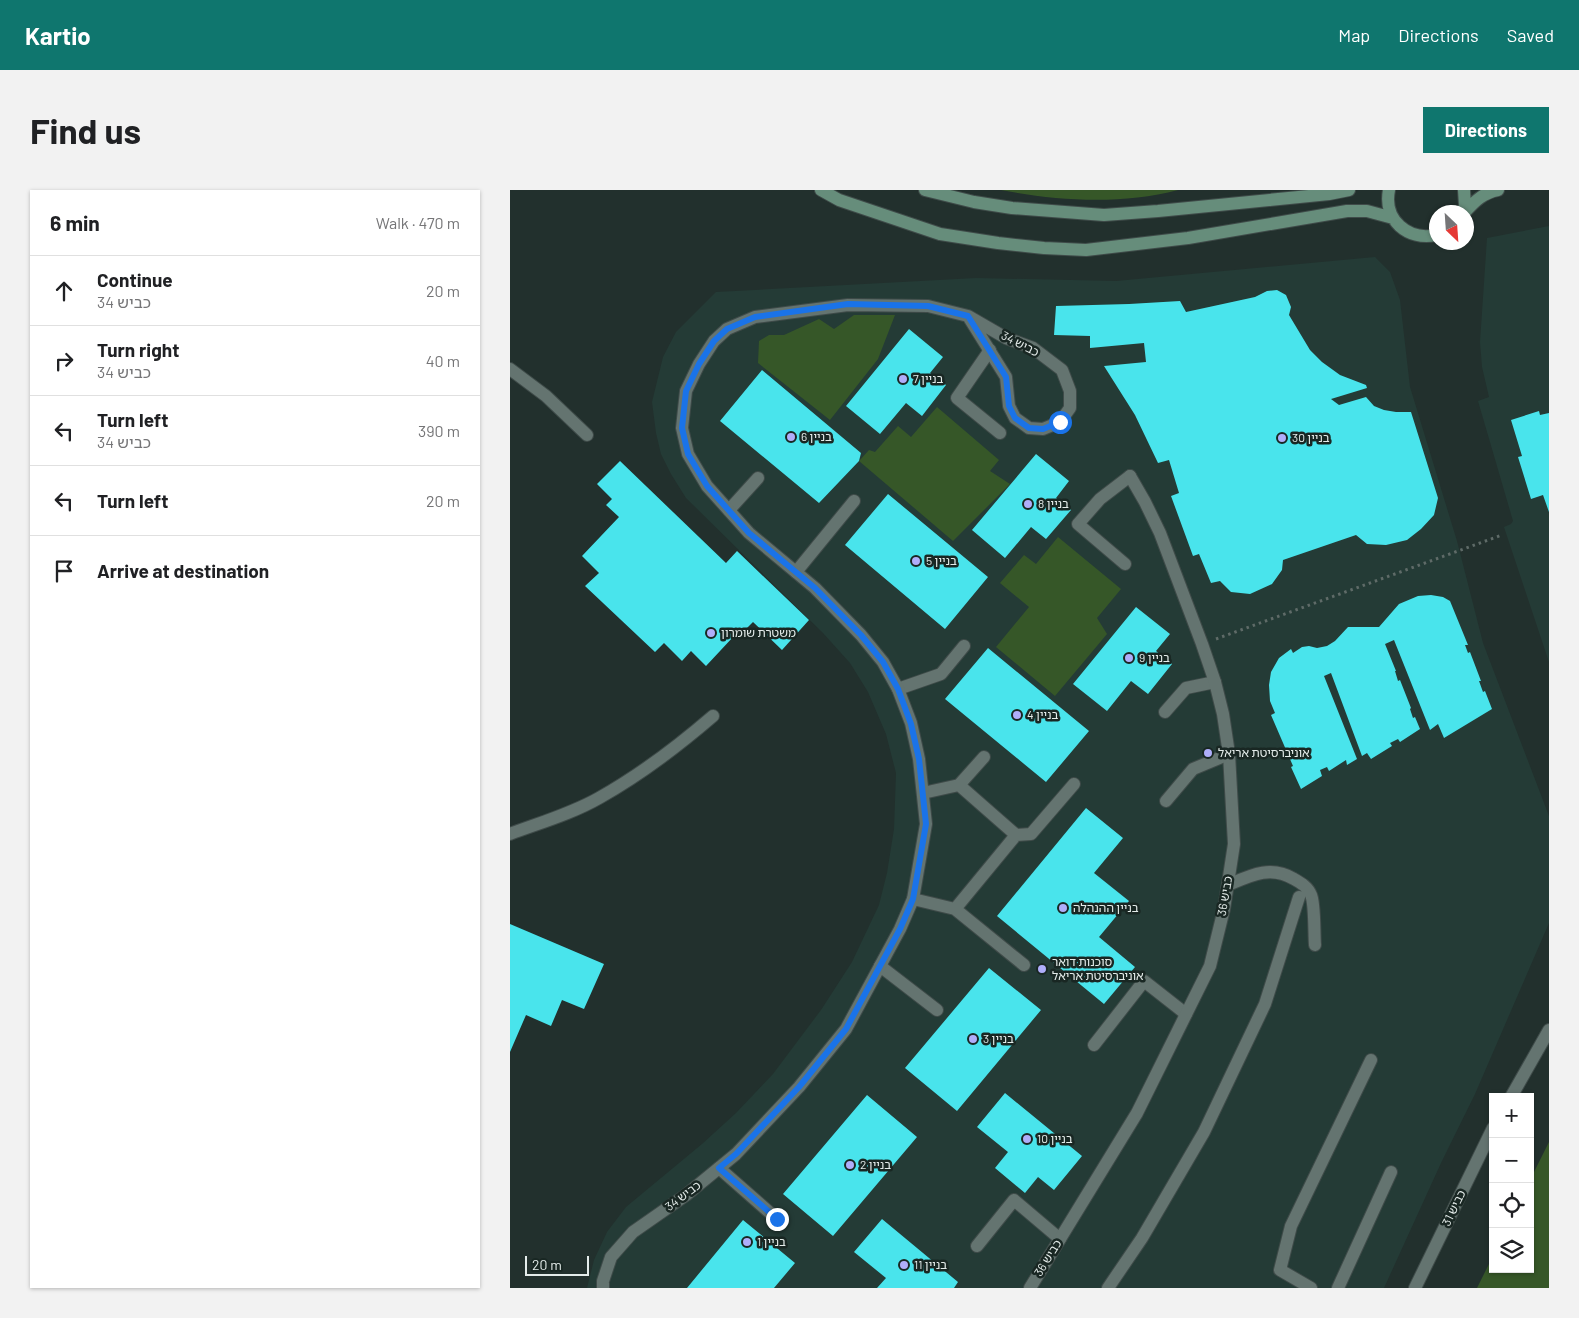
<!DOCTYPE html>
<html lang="en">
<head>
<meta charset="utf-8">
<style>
	:root { --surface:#fff; --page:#f2f2f2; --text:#202124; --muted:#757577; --line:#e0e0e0; --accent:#0f766e }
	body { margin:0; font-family:Barlow,"Noto Sans Hebrew",sans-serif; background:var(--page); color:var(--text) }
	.controls { position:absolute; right:15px; bottom:15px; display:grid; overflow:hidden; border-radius:0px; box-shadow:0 1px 4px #0004 }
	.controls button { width:45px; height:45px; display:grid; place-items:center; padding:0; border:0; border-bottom:1px solid var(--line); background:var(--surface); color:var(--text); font:25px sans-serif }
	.compass { position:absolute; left:919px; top:15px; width:45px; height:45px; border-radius:50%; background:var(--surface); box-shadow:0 1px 4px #0004; rotate:155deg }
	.scale { position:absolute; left:15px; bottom:12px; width:64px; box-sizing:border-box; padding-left:5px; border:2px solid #e4ecea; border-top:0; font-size:14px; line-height:18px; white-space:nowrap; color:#e4ecea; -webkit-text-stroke:4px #192723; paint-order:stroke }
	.stop { position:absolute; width:15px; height:15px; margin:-11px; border:4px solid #1a73e8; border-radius:50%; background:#fff }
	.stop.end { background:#1a73e8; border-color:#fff; box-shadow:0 1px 5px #0008 }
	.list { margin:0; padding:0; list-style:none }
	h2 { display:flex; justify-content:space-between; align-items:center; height:65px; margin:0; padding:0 20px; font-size:21px }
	h2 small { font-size:16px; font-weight:400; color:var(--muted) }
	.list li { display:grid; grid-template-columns:32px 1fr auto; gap:15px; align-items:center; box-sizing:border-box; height:70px; padding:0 20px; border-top:1px solid var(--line) }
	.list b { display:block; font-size:19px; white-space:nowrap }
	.list p { margin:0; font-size:16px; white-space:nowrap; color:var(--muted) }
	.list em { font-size:16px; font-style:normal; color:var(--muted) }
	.icon { flex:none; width:28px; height:28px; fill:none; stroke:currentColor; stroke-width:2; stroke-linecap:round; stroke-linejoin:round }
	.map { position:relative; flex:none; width:1039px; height:1098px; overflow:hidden; border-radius:0px }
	header { display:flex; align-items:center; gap:30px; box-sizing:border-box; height:70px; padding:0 25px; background:var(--accent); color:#fff }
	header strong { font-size:24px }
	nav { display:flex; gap:28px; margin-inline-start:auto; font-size:18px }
	.intro { display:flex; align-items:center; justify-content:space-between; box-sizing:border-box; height:120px; padding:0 30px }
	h1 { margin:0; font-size:35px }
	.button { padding:12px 22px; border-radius:0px; background:var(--accent); color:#fff; font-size:18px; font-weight:700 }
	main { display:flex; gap:30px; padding:0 30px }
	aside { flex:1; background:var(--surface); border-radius:0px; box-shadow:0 1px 4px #0004 }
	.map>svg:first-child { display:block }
</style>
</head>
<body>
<header>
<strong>Kartio</strong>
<nav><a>Map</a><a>Directions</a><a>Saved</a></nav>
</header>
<div class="intro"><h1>Find us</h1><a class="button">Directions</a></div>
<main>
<aside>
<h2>6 min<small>Walk · 470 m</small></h2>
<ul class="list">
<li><svg class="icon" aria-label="ahead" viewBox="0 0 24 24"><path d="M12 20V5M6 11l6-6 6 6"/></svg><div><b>Continue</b><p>כביש 34</p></div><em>20 m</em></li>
<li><svg class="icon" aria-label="right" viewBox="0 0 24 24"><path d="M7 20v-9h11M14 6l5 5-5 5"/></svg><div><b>Turn right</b><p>כביש 34</p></div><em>40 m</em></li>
<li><svg class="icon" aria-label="left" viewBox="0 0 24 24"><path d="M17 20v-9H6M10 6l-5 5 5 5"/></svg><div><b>Turn left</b><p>כביש 34</p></div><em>390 m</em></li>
<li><svg class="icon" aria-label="left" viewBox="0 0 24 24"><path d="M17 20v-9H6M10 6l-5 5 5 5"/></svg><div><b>Turn left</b></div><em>20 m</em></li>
<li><svg class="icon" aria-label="arrive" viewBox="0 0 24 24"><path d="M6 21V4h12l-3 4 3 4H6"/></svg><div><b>Arrive at destination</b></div></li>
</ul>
</aside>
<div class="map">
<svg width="1039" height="1098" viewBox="0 0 1039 1098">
	<rect width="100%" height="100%" fill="#22302d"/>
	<path fill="#243b36" d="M1039,36V472L994,337L1001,334L1003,331L968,211L979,207L972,177L970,152L977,48Z
		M865,67L880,82L890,110L900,197L947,351L973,453L1039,626V733L965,904L931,973L874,1098H77L84,1070L97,1042L116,1017L192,954L226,923L263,884L311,820L342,772L369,715L377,683L384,639L386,583L376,544L358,502L340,473L313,443L176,308L161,284L151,264L146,243L142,212L153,167L166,142L206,102L466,88L606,91Z"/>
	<path fill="#365728" d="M491,0H668C611,15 548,11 491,0Z
		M344,125H385L368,169L320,230L248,173L249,151L259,145H274L309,129L324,139Z
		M427,217L489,270L480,281L500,294L443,351L349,271L359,260L365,262L388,236L401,247Z
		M548,347L611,399L587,428L597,444L545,506L486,457L519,417L490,393L514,365L526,374Z
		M1039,952V1098H967L983,1066V1079H1020V990Z"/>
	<path fill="#49e4ec" d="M767,100L776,105L781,117L779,125L800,160L812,172L830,185L856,195L857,198L821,209L829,215L856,207L864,216L874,220L886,222H901L928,308L924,325L911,339L897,350L876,355L857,354L846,345L773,370L772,380L762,394L740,404L721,402L710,391L701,393L689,364L683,366L661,306L669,303L659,270L648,273L625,225L594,176L636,172L634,153L580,158V146L544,145L546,116L619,114L670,111L676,122L745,107L757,101Z
		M399,139L433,167L420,183L436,195L412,226L396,213L370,244L336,216Z
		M252,180L351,263L349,271L309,313L210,231Z
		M1029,221L1030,225L1039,223V322L1033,305L1021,309L1008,267L1012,266L1001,230Z
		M526,264L559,291L546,308L561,320L536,349L521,337L495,368L462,340Z
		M110,271L216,373L227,361L299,430L272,460L243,432L227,448L224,446L196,476L181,461L172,471L154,453L145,462L75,396L89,383L72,366L109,327L96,315L102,309L87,294Z
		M378,304L478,387L435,439L335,355Z
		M921,405L933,407L940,411L958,455H955L958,463L960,462L971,491H969L973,502L975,501L982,519L934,548L928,534L920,540L884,450L875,454L886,481H885L888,491L890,490L901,518L900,519L903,528L905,527L910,539L890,552L888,549L880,553L882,556L861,569L857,563L852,566L821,483L814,486L847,569L837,575L836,570L819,581L817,577L810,580L812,586L791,599L781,577L783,576L761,525L765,523L760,511L759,495L761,482L769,468L781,459L783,463L792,457L799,456L807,458L817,456L825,451L838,437H869L889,414L908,406Z
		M626,417L660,444L646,461L662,474L638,504L621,491L597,521L563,494Z
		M478,458L579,541L536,592L435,509Z
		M576,618L613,648L584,683L619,711L589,747L625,777L594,814L487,726Z
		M0,734L94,774L74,819L52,810L41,836L16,825L0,862Z
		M479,778L531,820L447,921L395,878Z
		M495,903L572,966L544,1000L528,987L515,1003L485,978L498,962L467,937Z
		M357,905L407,947L323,1046L273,1004Z
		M372,1029L448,1092L444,1098H367L376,1088L344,1062Z
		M233,1030L285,1073L264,1098H177Z"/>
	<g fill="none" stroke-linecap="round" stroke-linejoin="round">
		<g stroke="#3f4b49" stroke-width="14">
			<path id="service" d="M480,160L447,208L490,243
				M0,179L36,206L77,245
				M219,320L248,288
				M615,374L568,334L590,309L620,286
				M286,382L344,311
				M388,499L431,484L454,456
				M655,522L676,498L705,492
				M449,595L474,567
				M413,603L449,595L506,645
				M656,611L683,579L719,564
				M0,644C29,633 61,624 89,608C130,585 167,557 203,526
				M718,695C741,685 761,675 784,689C791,693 798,697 801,705C805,713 804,744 805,755
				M403,709L445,719L514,775
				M445,719L506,645L521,644L564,594
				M370,776L427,820
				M584,855L634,791L676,824
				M209,978L267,1029
				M467,1056L504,1010L550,1049
				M598,1098L632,1048L694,942L755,814L789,707
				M801,1098L770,1080L781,1036L861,870
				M828,1098L881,982"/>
		</g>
		<g stroke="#3f4b49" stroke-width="14">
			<path id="minor" d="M1001,907L1039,840
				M93,1098V1091L101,1067L123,1042L176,1005L226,964L289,897L336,839L390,739L403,709L416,634L409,569L401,533L388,499L373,472L351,445L305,398L239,343L197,296L178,264L172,238L176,201L189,174L204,151L217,139L245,127L338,115L418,116L458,126L496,148L523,158L552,180L560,201V218L550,232L533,239L519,238L505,228L499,216L496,187L458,126
				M520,1098L627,923L700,776L714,719L724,654L719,564L713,524L705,492L692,454L650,343L635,312L620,286
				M905,1098L983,938"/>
		</g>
		<g stroke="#3f4b49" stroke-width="14">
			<path id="secondary" d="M311,0L329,10L430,44L488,53L534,58L576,60L678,48L837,21H857L883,28
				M415,0L464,12L502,18L594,25L648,21L819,4L839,0
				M879,0C873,30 898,51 926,45
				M952,22L955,16L954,0
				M955,22C965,11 973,3 988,0"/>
		</g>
		<path stroke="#5f6b68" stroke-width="3" stroke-dasharray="2.5 4" stroke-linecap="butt" d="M706,449L992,345"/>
		<use href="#service" stroke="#647470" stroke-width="12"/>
		<use href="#minor" stroke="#647470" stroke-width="12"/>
		<use href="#secondary" stroke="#668d7b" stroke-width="12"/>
	</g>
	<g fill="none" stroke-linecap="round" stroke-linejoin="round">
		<path stroke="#1a73e8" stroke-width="6" d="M267,1029L209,978L226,964L289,897L336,839L390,739L403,709L416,634L409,569L401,534L388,499L373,472L351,445L305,398L239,343L197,296L178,264L172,238L176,201L189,174L204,151L217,139L245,127L338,114L418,116L458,126L496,187L499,216L505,228L519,238L533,239L550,232"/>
	</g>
	<g fill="#afaefa" stroke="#192723" stroke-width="2">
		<circle cx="393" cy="189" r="5"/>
		<circle cx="281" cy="247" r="5"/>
		<circle cx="772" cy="248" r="5"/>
		<circle cx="518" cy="314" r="5"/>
		<circle cx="406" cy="371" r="5"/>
		<circle cx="201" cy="443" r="5"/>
		<circle cx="619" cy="468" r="5"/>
		<circle cx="507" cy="525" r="5"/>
		<circle cx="698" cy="563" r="5"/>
		<circle cx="553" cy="718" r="5"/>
		<circle cx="532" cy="779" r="5"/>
		<circle cx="463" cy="849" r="5"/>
		<circle cx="517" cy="949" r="5"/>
		<circle cx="340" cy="975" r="5"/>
		<circle cx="237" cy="1052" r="5"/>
		<circle cx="394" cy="1075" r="5"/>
	</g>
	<g text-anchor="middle" stroke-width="5" stroke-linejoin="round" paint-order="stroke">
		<g font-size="12" fill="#e4ecea" stroke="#192723">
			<text transform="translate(510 154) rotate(27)" y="4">כביש 34</text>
			<text transform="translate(715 706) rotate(-80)" y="4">כביש 36</text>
			<text transform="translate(173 1006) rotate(-37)" y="4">כביש 34</text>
			<text transform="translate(944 1018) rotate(-64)" y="4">כביש 31</text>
			<text transform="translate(538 1068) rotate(-58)" y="4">כביש 36</text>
		</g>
		<g font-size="12" fill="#e4ecea" stroke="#192723" text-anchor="start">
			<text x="403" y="193">בניין 7</text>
			<text x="291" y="251">בניין 6</text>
			<text x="782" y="252">בניין 30</text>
			<text x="528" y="318">בניין 8</text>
			<text x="416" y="375">בניין 5</text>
			<text x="211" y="447">משטרת שומרון</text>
			<text x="629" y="472">בניין 9</text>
			<text x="517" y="529">בניין 4</text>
			<text x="708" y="567">אוניברסיטת אריאל</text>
			<text x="563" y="722">בניין ההנהלה</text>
			<text x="542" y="776">סוכנות דואר<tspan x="542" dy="14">אוניברסיטת אריאל</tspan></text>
			<text x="473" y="853">בניין 3</text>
			<text x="527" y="953">בניין 10</text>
			<text x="350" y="979">בניין 2</text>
			<text x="247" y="1056">בניין 1</text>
			<text x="404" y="1079">בניין 11</text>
		</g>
	</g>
</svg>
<div class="controls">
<button>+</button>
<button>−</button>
<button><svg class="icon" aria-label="locate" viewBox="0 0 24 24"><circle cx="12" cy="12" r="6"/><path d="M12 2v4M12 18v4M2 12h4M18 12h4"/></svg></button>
<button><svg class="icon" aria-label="layers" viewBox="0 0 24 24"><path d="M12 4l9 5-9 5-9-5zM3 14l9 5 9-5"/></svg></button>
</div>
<svg class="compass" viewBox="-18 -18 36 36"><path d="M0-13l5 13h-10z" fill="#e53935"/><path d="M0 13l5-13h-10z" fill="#757577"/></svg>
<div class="scale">20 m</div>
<div class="stop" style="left:550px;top:232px"></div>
<div class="stop end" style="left:267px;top:1029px"></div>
</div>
</main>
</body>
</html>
